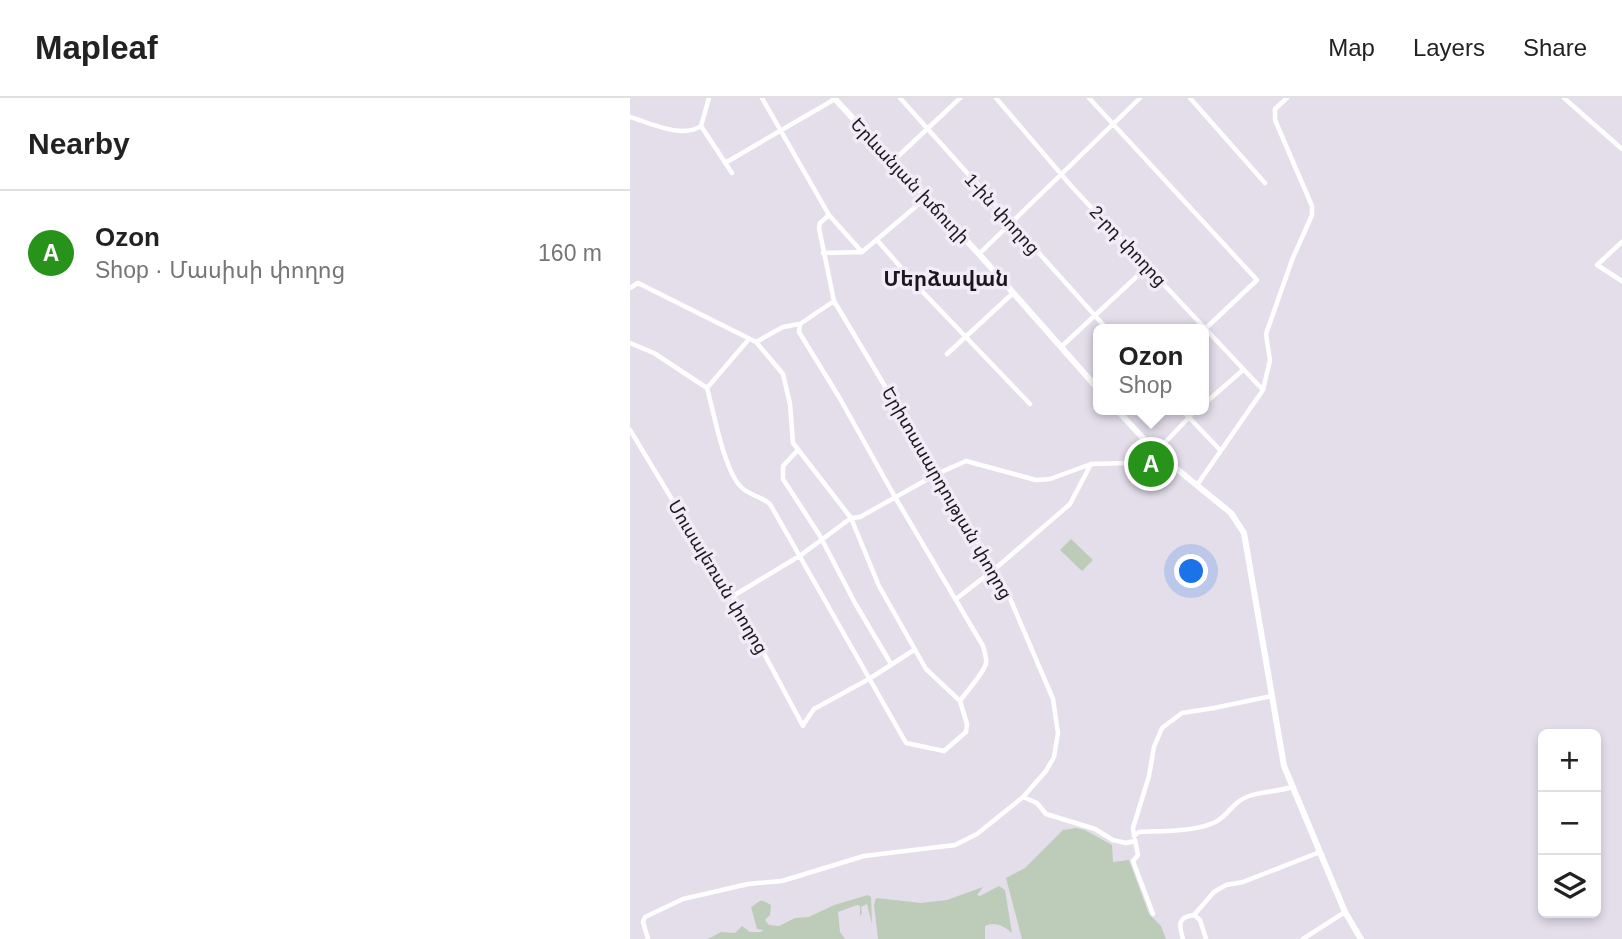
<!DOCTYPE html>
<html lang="en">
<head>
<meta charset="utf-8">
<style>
	:root { --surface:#fff; --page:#f6f6f6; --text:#222; --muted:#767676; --line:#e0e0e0; --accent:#28931b }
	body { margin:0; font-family:Arial,"Noto Sans Armenian",sans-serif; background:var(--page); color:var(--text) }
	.controls { position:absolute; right:21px; bottom:21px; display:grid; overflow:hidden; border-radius:10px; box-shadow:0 4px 10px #0003 }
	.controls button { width:63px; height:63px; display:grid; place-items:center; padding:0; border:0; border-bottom:2px solid var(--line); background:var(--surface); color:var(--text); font:35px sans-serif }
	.you { position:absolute; left:562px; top:474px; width:24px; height:24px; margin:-18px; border:5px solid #fff; border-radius:50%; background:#1a73e8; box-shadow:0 0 0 10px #1a73e833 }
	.badge { display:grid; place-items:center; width:46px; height:46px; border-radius:50%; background:var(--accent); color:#fff; font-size:23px; font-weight:700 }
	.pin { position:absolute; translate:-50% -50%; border:4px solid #fff; box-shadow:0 2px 7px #0006 }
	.popup { position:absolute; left:463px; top:226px; width:116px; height:91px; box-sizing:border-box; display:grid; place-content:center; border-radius:10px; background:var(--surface); filter:drop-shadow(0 2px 5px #0005); font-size:23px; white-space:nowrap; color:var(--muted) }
	.popup b { font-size:26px; color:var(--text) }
	.popup::after { content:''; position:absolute; left:50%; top:100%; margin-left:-14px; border:14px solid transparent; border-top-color:var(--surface) }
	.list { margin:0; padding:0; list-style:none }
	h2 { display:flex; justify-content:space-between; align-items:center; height:91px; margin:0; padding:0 28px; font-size:30px }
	h2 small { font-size:23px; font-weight:400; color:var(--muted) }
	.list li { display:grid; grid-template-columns:46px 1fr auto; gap:21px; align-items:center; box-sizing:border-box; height:126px; padding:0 28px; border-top:2px solid var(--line) }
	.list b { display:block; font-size:26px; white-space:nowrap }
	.list p { margin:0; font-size:23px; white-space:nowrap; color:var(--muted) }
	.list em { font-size:23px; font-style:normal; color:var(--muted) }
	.icon { flex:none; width:38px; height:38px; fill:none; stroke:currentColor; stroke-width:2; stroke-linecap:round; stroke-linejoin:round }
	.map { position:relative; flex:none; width:992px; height:841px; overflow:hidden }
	header { display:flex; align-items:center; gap:42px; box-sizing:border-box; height:98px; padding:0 35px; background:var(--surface); border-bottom:2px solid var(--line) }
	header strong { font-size:33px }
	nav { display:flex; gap:38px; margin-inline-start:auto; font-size:24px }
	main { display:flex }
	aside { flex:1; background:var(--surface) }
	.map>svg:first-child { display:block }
</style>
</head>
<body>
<header>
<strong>Mapleaf</strong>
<nav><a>Map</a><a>Layers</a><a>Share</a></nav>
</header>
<main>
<aside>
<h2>Nearby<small></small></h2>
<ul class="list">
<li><span class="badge">A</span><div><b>Ozon</b><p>Shop · Մասիսի փողոց</p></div><em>160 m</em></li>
</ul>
</aside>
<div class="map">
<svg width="992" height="841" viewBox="0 0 992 841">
	<rect width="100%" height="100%" fill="#e4deeb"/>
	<path fill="#bcccb8" d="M441,441L463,462L452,473L430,452Z
		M446,730L455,732L482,747L483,764L499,762L519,816L531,828L536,841H392L376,780L395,770L433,732Z
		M369,788L375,792L382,835C374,828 365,823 355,828V841H248L244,807L246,800L291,805L317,802L353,789L347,797L350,798Z
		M238,797L241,799L242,826L237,806L231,809L232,815L230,818V808L227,807L208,814L210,834L215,841H78L91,834L105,835L112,828L120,834H131L133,832L127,831L121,809C132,802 129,800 141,807L140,817L135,822L139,827L149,828L165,820L179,819L204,807Z"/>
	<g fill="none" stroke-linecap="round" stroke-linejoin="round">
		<path stroke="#fff" stroke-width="4.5" d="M79,0L71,28L102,75
			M132,0L199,117L232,154
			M270,0L477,231
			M366,0L443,90L633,292
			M459,0L627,182L575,231
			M560,0L635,85
			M934,0L992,51
			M0,19C20,25 52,41 71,28
			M263,63L330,0
			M95,65L205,1
			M247,142L289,190L400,306
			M992,144L967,167L992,183
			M193,155L232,154L296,100
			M349,156L510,0
			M0,190L8,185L126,244L153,276L160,306L163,345L221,420L249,488L296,571L330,603
			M126,244L153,229L169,226
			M0,245L24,255L77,290C84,315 94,372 111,389C120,398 131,398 140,406L276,645L314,653L336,634L337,626L330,603C336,594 354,575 356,565C357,560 354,553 353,548L265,399L209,299L169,234L170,226L204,203
			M431,249L517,169
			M317,256L382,196
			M77,290L119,241
			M574,306L613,272
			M552,312L590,352
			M0,332L97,492L103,498L173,628
			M168,352L153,368V381L190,438L225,505L261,566
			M567,387L633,292L640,262L636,236L662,162L682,117V108L645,22V11L657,0
			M103,498L171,457L221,420L230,419L307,376L336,363L406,382L420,381L461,366L498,365L526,354L566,312
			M326,501L366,470L440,406L461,366
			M642,598L584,610L552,615L532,630L524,649L519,678L503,730L504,738L509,734C529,733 574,734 590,721C601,713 603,704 619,698C633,693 647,694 662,689
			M173,627L184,611L239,581L284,552
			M393,699L407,705L416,716L465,731L483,742L496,745L505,743
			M505,742L508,757L503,763L523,816
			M564,817L584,794L596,787L613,784L690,754
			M18,841L13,824L15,819L53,801L118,786L152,783L234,758L325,747L347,736L393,699L416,673L424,659L428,635L423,601L376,491L204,203L189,130L190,125L199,117
			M553,841C549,827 547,819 564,817L570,822L576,841
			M673,841L715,814"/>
		<path stroke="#fff" stroke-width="6" d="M204,0L349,156L468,291
			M487,312L526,354L601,415L614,435L654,668L715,814L731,841"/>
	</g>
	<g text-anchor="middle" stroke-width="7" stroke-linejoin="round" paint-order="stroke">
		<g font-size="18" fill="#1a181c" stroke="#f1ecf8">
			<text transform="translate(280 83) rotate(47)" y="6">Երևանյան խճուղի</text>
			<text transform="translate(372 116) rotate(48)" y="6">1-ին փողոց</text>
			<text transform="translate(498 148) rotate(47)" y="6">2-րդ փողոց</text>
			<text transform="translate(317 395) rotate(60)" y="6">Երիտասարդության փողոց</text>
			<text transform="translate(88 479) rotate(59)" y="6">Մուսալեռան փողոց</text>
		</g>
		<g font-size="21" font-weight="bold" fill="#1a181c" stroke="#f1ecf8">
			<text x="316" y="188">Մերձավան</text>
		</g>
	</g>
</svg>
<div class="controls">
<button>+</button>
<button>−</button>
<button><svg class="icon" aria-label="layers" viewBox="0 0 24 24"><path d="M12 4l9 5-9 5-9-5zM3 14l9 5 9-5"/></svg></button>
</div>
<div class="you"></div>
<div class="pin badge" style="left:521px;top:366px">A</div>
<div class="popup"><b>Ozon</b>Shop</div>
</div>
</main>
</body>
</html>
